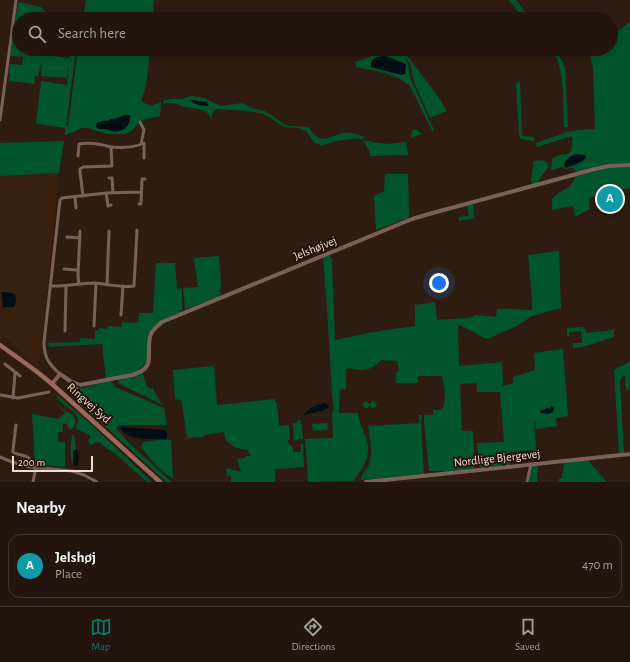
<!DOCTYPE html>
<html lang="en">
<head>
<meta charset="utf-8">
<style>
	:root { --surface:#23150d; --page:#2f221b; --text:#f1f3f6; --muted:#a39f9d; --line:#40342e; --accent:#0f766e }
	body { margin:0; font-family:"Alegreya Sans",sans-serif; background:var(--page); color:var(--text) }
	.scale { position:absolute; left:12px; bottom:10px; width:81px; box-sizing:border-box; padding-left:4px; border:2px solid #ecdfd8; border-top:0; font-size:11px; line-height:14px; white-space:nowrap; color:#ecdfd8; -webkit-text-stroke:3px #251308; paint-order:stroke }
	.you { position:absolute; left:439px; top:283px; width:14px; height:14px; margin:-10px; border:3px solid #fff; border-radius:50%; background:#1a73e8; box-shadow:0 0 0 6px #1a73e833 }
	.badge { display:grid; place-items:center; width:26px; height:26px; border-radius:50%; background:var(--accent); color:#fff; font-size:13px; font-weight:700 }
	.pin { position:absolute; translate:-50% -50%; border:2px solid #fff; box-shadow:0 1px 4px #0006 }
	.list { margin:0; padding:0; list-style:none }
	h2 { display:flex; justify-content:space-between; align-items:center; height:52px; margin:0; padding:0 16px; font-size:17px }
	h2 small { font-size:13px; font-weight:400; color:var(--muted) }
	.list li { display:grid; grid-template-columns:26px 1fr auto; gap:12px; align-items:center; box-sizing:border-box; height:64px; margin:0 8px 8px; padding:0 8px; border:1px solid var(--line); border-radius:12px }
	.list b { display:block; font-size:15px; white-space:nowrap }
	.list p { margin:0; font-size:13px; white-space:nowrap; color:var(--muted) }
	.list em { font-size:13px; font-style:normal; color:var(--muted) }
	.icon { flex:none; width:22px; height:22px; fill:none; stroke:currentColor; stroke-width:2; stroke-linecap:round; stroke-linejoin:round }
	.map { position:relative; flex:none; width:630px; height:482px; overflow:hidden }
	.search { position:absolute; background:var(--surface); box-shadow:0 2px 10px #0003; left:12px; right:12px; top:12px; height:44px; display:flex; align-items:center; gap:10px; box-sizing:border-box; padding:0 14px; border-radius:22px; color:var(--muted); font-size:15px }
	.sheet { height:124px; background:var(--surface) }
	nav { display:flex; justify-content:space-around; align-items:center; box-sizing:border-box; height:56px; border-top:1px solid var(--line); background:var(--surface); font-size:11px; color:var(--muted) }
	nav a { display:grid; justify-items:center; gap:2px }
	nav .on { color:var(--accent) }
	.map>svg:first-child { display:block }
</style>
</head>
<body>
<div class="map">
<svg width="630" height="482" viewBox="0 0 630 482">
	<rect width="100%" height="100%" fill="#2f1c11"/>
	<path fill="#381f10" d="M59,173L41,347L38,366H37L10,342L0,335V176Z"/>
	<path fill="#01552c" d="M86,0H154L153,19H83Z
		M509,0H516L531,19H524Z
		M18,2L41,7L50,16L71,19H19V22H15Z
		M630,22V163L610,164L599,166L576,172L575,169L570,168L565,169L561,167L553,170L551,169L552,159C563,150 575,162 572,136L537,147L536,143L570,131L595,129L593,68L589,50L611,49V36Z
		M14,26H19V49H44L43,55L70,58L71,51L70,55L45,51V49H76L66,126H68L78,49H150C148,66 148,85 141,101L150,106L161,102L160,116L142,120L130,132L125,134H107L100,132L89,128H81L74,132L65,135V128L36,124L41,81L67,85L69,67H68L67,78L41,76L42,64H41L38,76H35L34,84L9,81L10,73H8L10,64L22,65L23,57L10,56Z
		M396,49L403,56L397,49H402L437,95L447,111L430,118L414,82L410,63L404,56L408,64L410,78L413,84L434,130L432,131L410,86C395,73 375,71 356,67L355,62C369,58 381,50 396,49Z
		M549,49H555L563,63L565,69L568,127H564C563,108 565,72 555,56C553,54 551,51 549,49Z
		M519,81L520,82L522,134L523,136L534,137L535,139L534,141L522,139L520,138L519,133L516,84Z
		M192,96L204,98L221,106L242,103L251,108L265,111L284,124L289,126L308,127C311,131 314,136 319,138C326,141 336,134 343,133C352,132 360,135 368,139L363,138L362,140L378,143L390,144L406,142L408,155L370,156C370,151 369,149 366,145C365,143 364,141 362,140C355,135 330,143 322,145V146L314,142L306,131L299,128L284,127L266,115L261,113L247,111L217,109C211,111 212,117 212,122L210,116L206,112L202,110L198,109L184,107L174,103H163V101L170,99H181Z
		M416,129L422,134L411,138V134L413,130Z
		M64,141L59,173L0,176V143Z
		M542,160L548,163V167L537,183L532,184L531,179L534,161Z
		M630,167V188L616,191V206L604,207L602,195L589,198L590,209L575,217L573,206L552,210V199L558,193L569,187L575,179L574,177L608,168Z
		M385,174H408L409,216L408,218L376,230L374,196L384,191Z
		M473,204L474,218L459,221V217L467,216L469,215L467,206Z
		M559,251L561,308L532,316L517,326L487,339C477,336 470,328 458,325L459,366L502,362L503,386L513,383V377L535,370L534,353L563,349L568,416L556,418L557,426L536,429L535,421H534L536,450L510,452V465L479,467L477,443L504,442L500,392H477V383L460,384L462,431H473L475,467C467,472 440,471 429,471L424,421V415H433V410H441C448,401 444,387 442,376H418V383H396V372L399,371L397,361L381,360C375,366 369,371 360,370C355,369 351,368 346,369V389L340,390L339,406V413H358C359,422 363,429 366,437C372,455 364,468 353,481L308,482L305,439L333,438L332,412L334,411L332,393L327,307L325,283L323,257L329,255L332,259L335,340L379,331L415,326V305L435,302L437,320L468,318L476,315L496,317L497,309C509,308 521,310 532,310V301L528,255Z
		M219,256L221,282L220,297L185,309L183,288L198,287L194,258Z
		M156,263H175L177,289L182,288V309L181,312L162,320L151,330L148,338L147,357L146,363L140,369L134,373L106,379L102,344L49,347L48,343L80,342V338L95,339V330L98,331L99,328L107,329L108,326L122,327V322L138,323L139,313H153Z
		M584,327L586,333L614,330V337L586,346L573,348V343H582L581,331L569,332V336H567V328Z
		M630,362V384L629,387V390H626L625,375L623,376L620,381L624,453H619L614,370Z
		M214,366L217,405L275,399V403H277C277,412 279,417 279,426L289,425L290,439L287,441L293,448V452H301V444H303L304,467L275,469V482H231V476H227L226,468L241,472L237,459L246,458V456H251C248,448 244,450 237,448C233,447 229,443 226,440L224,432L204,435L203,437L187,438L182,403L180,400L175,399L173,370Z
		M143,374L147,387L153,389L162,405C148,397 133,391 118,383V380Z
		M111,381L115,387L164,408L167,425H119L116,428L127,441L167,478L172,482H166L70,394L72,392L71,391L73,385L79,388H83Z
		M55,393L94,427L152,482H147L117,455L98,442L90,445L88,440L91,436L75,428C83,415 71,410 62,403C59,400 57,396 55,393Z
		M366,401L370,404L372,401L375,402L377,404L376,407L372,408L370,405L368,408H365L363,406V403Z
		M58,404C60,406 62,409 65,411C67,412 69,412 71,414C78,418 76,425 71,430L68,428L67,424H64L62,425L63,432H58V442H65V467L35,465L32,414L58,419L65,413L58,405Z
		M419,415H422L421,423L424,474L361,480C361,474 367,470 369,464C373,451 370,439 368,426L419,423Z
		M301,420L303,439L294,440L293,423H297V421Z
		M327,423L328,430L313,431L312,424Z
		M72,435H74L76,448L73,452V464C69,456 71,444 72,435Z
		M157,440H171L173,478C161,473 149,457 141,447L143,442Z
		M588,460L607,482H558L559,479L562,478L564,463Z
		M532,466H538L537,482H528Z"/>
	<path fill="#010f14" d="M385,56C393,58 399,62 406,64L405,74L401,75L371,67C369,59 378,56 385,56Z
		M192,100L207,102L209,106C202,106 196,105 191,101Z
		M126,115H129L130,116C130,127 123,133 111,131C109,131 108,129 105,129C103,129 101,129 99,129L96,127L97,123C101,121 104,120 108,121L110,119L118,118L122,116Z
		M575,154L586,155V158C581,163 572,166 565,168L564,166C564,160 570,157 575,154Z
		M1,292L11,293L15,294L16,299L15,306L13,307H3Z
		M324,403L327,404L329,406C328,407 328,408 327,409C326,410 306,415 304,415V414L312,407Z
		M551,406L554,408L553,412L548,414L540,413L541,410H544L547,408L550,409Z
		M121,427L165,430L167,433V437L165,439C151,439 130,441 120,429Z
		M74,450H76L78,451L79,456L78,465L76,466L74,465L73,464V452Z"/>
	<g fill="none" stroke-linecap="round" stroke-linejoin="round">
		<path stroke="#796255" stroke-width="3" d="M0,120L16,0
			M140,122L144,130L141,144
			M78,156L79,144C90,142 101,144 111,147
			M109,178H112L113,193
			M106,193L108,206L111,205
			M83,196L80,172V169L83,167L112,166L111,147C122,148 134,148 144,143V158
			M75,197L76,208
			M139,204H141L142,179H145
			M67,237L80,238
			M64,269L78,270
			M79,285L78,275L80,231
			M107,285L109,231
			M50,286C65,287 79,283 94,283C107,284 121,288 134,286L137,230
			M121,315L123,286
			M94,326L96,283
			M65,331L66,286
			M5,364L20,376
			M60,374C49,364 44,358 44,342L60,200L62,198L106,193L141,192
			M0,395L18,398L49,392
			M13,398L15,373
			M16,425L13,450V452C22,458 32,452 30,467
			M0,457L12,462L30,467L72,471L84,475L97,482
			M33,482L36,467
			M527,482L531,464"/>
		<path stroke="#796255" stroke-width="4" d="M52,384L60,374L70,381L80,385L132,375C159,368 144,351 151,334C153,329 158,326 162,322L412,219L429,214L595,169L609,166L630,165
			M366,482L630,454"/>
		<path stroke="#9b665c" stroke-width="4.5" d="M0,345L36,371L52,384L160,482"/>
	</g>
	<g text-anchor="middle" stroke-width="4" stroke-linejoin="round" paint-order="stroke">
		<g font-size="12" fill="#ecdfd8" stroke="#251308">
			<text transform="translate(315 248) rotate(-22)" y="4">Jelshøjvej</text>
			<text transform="translate(89 403) rotate(42)" y="4">Ringvej Syd</text>
			<text transform="translate(497 458) rotate(-6)" y="4">Nordlige Bjergevej</text>
		</g>
	</g>
</svg>
<div class="scale">200 m</div>
<div class="you"></div>
<div class="pin badge" style="left:610px;top:199px;background:#0f9aa8">A</div>
<div class="search"><svg class="icon" aria-label="search" viewBox="0 0 24 24"><circle cx="10" cy="10" r="6"/><path d="M15 15l6 6"/></svg>Search here</div>
</div>
<section class="sheet">
<h2>Nearby<small></small></h2>
<ul class="list">
<li><span class="badge" style="background:#0f9aa8">A</span><div><b>Jelshøj</b><p>Place</p></div><em>470 m</em></li>
</ul>
</section>
<nav>
<a class="on"><svg class="icon" aria-label="map" viewBox="0 0 24 24"><path d="M3 6l6-2 6 2 6-2v14l-6 2-6-2-6 2zM9 4v14M15 6v14"/></svg>Map</a>
<a><svg class="icon" aria-label="directions" viewBox="0 0 24 24"><path d="M12 3l9 9-9 9-9-9zM9 14v-3h6M13 9l2 2-2 2"/></svg>Directions</a>
<a><svg class="icon" aria-label="saved" viewBox="0 0 24 24"><path d="M7 4h10v16l-5-4-5 4z"/></svg>Saved</a>
</nav>
</body>
</html>
